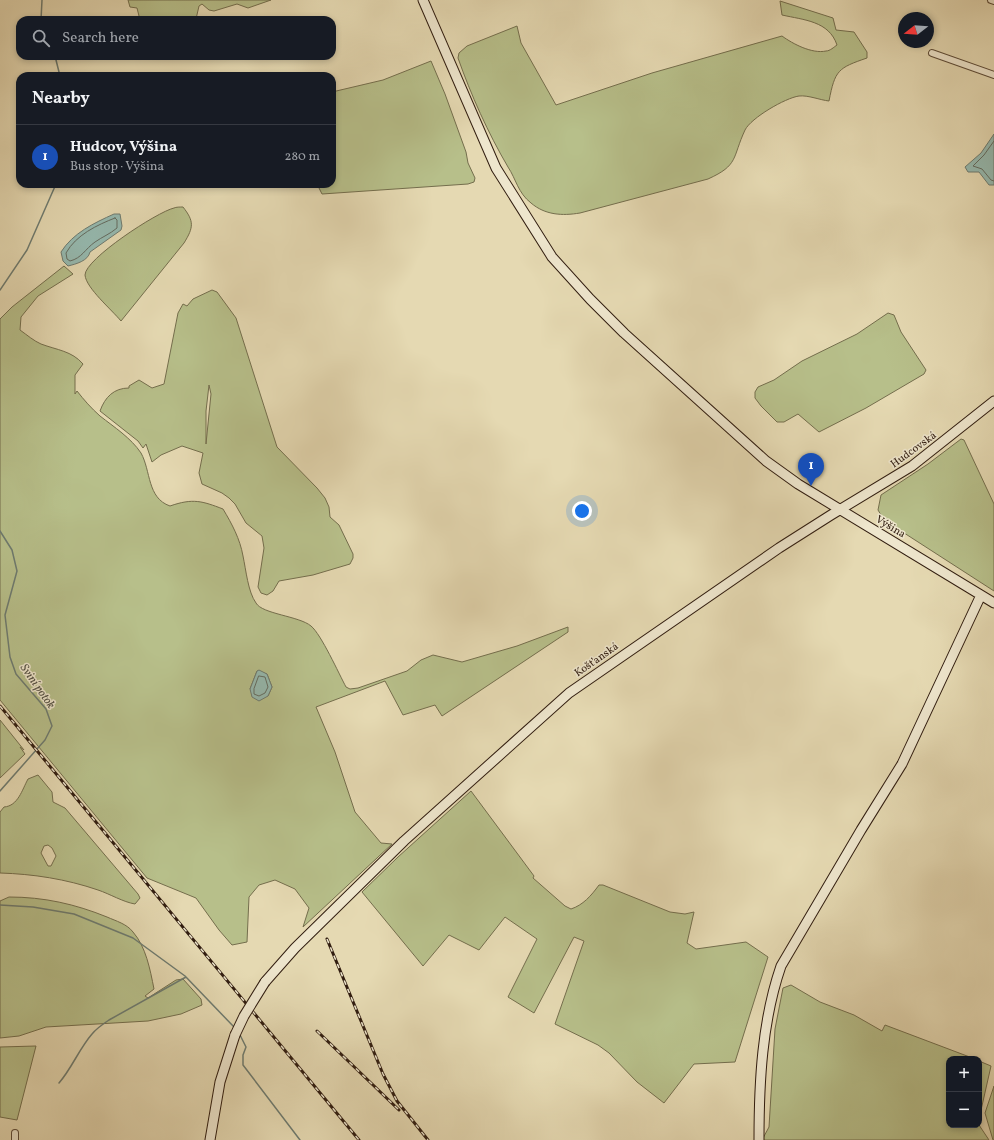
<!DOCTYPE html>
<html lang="en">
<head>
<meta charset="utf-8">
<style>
	:root { --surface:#171b24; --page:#242831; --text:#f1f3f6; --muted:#9ea1a6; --line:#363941; --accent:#1a73e8 }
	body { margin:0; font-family:Vollkorn,serif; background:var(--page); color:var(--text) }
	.controls { position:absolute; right:12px; bottom:12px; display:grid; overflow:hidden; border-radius:8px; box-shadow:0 2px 6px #0003 }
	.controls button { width:36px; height:36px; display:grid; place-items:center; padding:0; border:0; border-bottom:1px solid var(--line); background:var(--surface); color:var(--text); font:20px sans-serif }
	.compass { position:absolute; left:898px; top:12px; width:36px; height:36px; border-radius:50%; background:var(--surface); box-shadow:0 2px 6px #0003; rotate:253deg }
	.you { position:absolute; left:582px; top:511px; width:14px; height:14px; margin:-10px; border:3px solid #fff; border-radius:50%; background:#1a73e8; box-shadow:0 0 0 6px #1a73e833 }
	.badge { display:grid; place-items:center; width:26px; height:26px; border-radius:50%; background:var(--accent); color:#fff; font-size:13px; font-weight:700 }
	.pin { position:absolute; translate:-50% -33px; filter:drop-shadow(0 1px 2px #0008) }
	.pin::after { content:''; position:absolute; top:21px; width:14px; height:12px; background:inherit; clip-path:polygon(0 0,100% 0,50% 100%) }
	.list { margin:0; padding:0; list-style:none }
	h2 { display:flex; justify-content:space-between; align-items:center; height:52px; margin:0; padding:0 16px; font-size:17px }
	h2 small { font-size:13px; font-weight:400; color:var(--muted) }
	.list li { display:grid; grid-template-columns:26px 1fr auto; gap:12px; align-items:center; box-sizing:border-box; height:64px; padding:0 16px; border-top:1px solid var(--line) }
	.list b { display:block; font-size:15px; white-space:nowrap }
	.list p { margin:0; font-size:13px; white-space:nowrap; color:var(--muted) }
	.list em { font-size:13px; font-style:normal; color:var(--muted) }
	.icon { flex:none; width:22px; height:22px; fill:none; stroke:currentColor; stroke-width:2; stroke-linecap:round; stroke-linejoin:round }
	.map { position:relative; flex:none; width:994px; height:1140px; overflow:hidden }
	.search { position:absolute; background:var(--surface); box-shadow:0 2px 6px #0003; left:16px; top:16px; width:320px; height:44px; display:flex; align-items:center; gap:10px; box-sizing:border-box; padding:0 14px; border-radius:12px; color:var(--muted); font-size:15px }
	.panel { position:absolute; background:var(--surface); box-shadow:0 2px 6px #0003; left:16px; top:72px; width:320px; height:116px; border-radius:12px }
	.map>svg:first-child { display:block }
</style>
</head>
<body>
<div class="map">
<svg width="994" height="1140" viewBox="0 0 994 1140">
	<rect width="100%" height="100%" fill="#e5d9b2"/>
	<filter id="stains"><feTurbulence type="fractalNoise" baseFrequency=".005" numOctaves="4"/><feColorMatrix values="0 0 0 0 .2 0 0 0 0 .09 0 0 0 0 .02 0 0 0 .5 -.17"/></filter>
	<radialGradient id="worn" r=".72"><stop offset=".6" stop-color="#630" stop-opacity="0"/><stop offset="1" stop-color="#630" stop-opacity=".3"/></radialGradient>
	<path fill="#b7bf8a" stroke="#746e4d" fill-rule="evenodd" d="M128,0H271L248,8L237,4L214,11L209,10L202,4L199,6L196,19L194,20H140L137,8L130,7Z
		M780,1L833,18L836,30L854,32L867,52V58C838,68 835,70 829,101C820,100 808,95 799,96C785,98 751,118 745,130C732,158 739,165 708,179L580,213C562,216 545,215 531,203C518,193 516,179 508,167C488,133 471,95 458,58L459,53L467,46L517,26L521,43L556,105L652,73L782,36C793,44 812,54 826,51C830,51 834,47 837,45C829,21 804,20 782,15Z
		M431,61L445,94L466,152L468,163L475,178L474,182L468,184L322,194L317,184H332V92L383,80Z
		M183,207C194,221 194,227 184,243L121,321C112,310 86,288 85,275C85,259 157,212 174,208C176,207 180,207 183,207Z
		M64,266L73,274L38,296L21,317L20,330C27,335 34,341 41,344C57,350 72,351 83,364L75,375V394L77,391C84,400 91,408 100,416C114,427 131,438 141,453C151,471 147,498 170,506C193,498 202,501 223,509C232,524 240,539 243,556C246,570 248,592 256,603C262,614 299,616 311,626C321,634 339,674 346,687L350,689L358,688L407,671L421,660L433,655L462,662L517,646L568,627V632L442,716L435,705L403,715L385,681L316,707L335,752L355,812L381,843L392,844L303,927L309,908L295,889L275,880L259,885L249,897L247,942L232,945L219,930L196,898L147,878L0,700V319L12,307ZM257,671L267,674L272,687L268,696L250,689Z
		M212,290L217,292L236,318L277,447L317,488L325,498L329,507L330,517L339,525L353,554V558L350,564L313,575L279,581L273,591L267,595L261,593L258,587L264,548L262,536L246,523L235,504L229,498L222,493L202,484L199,473L203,453L182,446L161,455L152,462L146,444L143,448L138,441L100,411C105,397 114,388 129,388V386L139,380L152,388L164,384L178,313L183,304L187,306L193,299ZM209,385L211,394L206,444V411Z
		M888,313L894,315L901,332L926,370L924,374L866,408L819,432L798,414L784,422H777L761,406L755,398V392L758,387L774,380L802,361L857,334Z
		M961,439L964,440L994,504V591L884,520L878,510L881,495L928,464Z
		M0,720L24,750L20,747L25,754L0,778Z
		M38,775L52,792L53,802L65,808L138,894L140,898L135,904C123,902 110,894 98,890C66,879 33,874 0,873V812L4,807C18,806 22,790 28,779ZM48,845L52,848L56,856L51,866H48L41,853L44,846Z
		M471,791L534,876L533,878L565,906L571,909C583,905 591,896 599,885H603L670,912L685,914L694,912L687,943L696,949L746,942L768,957L735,1062L694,1064L664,1103L637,1082L609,1053L598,1045L555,1024L584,941L574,937L534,1013L508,997L537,939L505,917L479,950L449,935L423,966L362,892L398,857Z
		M9,897C44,897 75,904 107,917C116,921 127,924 133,932C146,947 150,969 154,989L145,996L148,998L176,980L183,979L201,999L202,1005L181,1014L148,1021L46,1027L19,1036L0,1038V901Z
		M791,985L820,1002L854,1015L882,1031L885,1025L975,1059H949V1125H979L989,1140H762L769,1127L775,1029L783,988Z
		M36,1046L17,1120L0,1117V1047Z
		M979,1061L991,1066L979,1119Z
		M994,1086V1140H993L985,1113Z"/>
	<path fill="#96bab0" stroke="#6e7b70" d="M994,134V185H989L979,172H968L965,167L981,153Z
		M114,214H120L122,226L121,230L90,252C88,261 76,264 68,266L63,261L61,252C73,233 94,223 114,214Z
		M259,670L267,674L272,687L268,696L259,701L252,697L250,689L257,671Z"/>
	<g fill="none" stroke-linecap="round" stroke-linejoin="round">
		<path stroke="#646c60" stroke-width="1" d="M994,141L984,155L973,166L982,169L991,180L994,181
			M115,218L117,220V228C110,234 102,237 95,242C85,249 82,258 70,261L67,259L66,253C76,235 97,225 115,218Z
			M259,676L265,677L268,687L265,693L259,696L254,694V689Z"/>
		<path stroke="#6e7b70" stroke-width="1.5" d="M41,20L42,0
			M55,56L60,76
			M0,290L27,250L56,184
			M0,531L12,550L17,571L5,615L10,657L16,674L46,709L52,726L45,740L0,791
			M0,905L33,907L74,914L133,938L185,976L234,1027
			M239,1033L246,1047L243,1055V1065L300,1140
			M59,1083C72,1068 79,1049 92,1034C96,1029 103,1024 109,1020L186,977"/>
		<g stroke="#5e4c38" stroke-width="8">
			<path id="street" d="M991,0L994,1
				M932,53L994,75
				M15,1140V1133"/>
		</g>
		<g stroke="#311d10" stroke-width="11">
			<path id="secondary" d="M423,0L496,168L552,257L590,299L624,333L766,461L798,484L994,603
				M265,982L295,948L404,841L569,693L779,548L831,515L912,466L994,401
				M210,1140L220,1082L235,1035
				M759,1140C759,1082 762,1021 781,966L861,830L902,764L981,595"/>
		</g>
		<use href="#street" stroke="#eee6cd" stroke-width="6"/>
		<use href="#secondary" stroke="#eee6cd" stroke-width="9"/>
		<g stroke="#311d10" stroke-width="3">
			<path id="rail" d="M0,706L359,1140
				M327,939L383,1074L397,1101L428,1140
				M317,1031L399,1110"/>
		</g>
		<use href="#rail" stroke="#eee6cd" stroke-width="1.5" stroke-dasharray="4.5" stroke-linecap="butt"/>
		<g stroke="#311d10" stroke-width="11" stroke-linecap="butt">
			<path id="secondary-bridge" d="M235,1035L244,1016L265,982"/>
		</g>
		<use href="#secondary-bridge" stroke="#eee6cd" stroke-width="9"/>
	</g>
	<g text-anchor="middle" stroke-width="3" stroke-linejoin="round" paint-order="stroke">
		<g font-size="11" fill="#311d10" stroke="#eee6cd">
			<text transform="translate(913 449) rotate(-36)" y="4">Hudcovská</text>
			<text transform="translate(891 526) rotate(31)" y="4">Výšina</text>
			<text transform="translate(596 659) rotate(-35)" y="4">Košťanská</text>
		</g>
		<g font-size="12" font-style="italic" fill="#4f4c40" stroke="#eee6cd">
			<text transform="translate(38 686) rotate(55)" y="4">Sviní potok</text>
		</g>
	</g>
	<rect width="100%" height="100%" filter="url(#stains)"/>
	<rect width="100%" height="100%" fill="url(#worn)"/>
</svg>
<div class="controls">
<button>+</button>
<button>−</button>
</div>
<svg class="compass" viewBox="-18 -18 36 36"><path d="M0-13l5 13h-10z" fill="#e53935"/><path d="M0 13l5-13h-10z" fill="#9ea1a6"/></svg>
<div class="you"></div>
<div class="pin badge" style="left:811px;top:486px;background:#1a4fb4">1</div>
<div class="search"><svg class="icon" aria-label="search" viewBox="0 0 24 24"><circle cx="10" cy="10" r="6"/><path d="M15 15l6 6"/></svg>Search here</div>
<section class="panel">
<h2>Nearby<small></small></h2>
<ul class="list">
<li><span class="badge" style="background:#1a4fb4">1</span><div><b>Hudcov, Výšina</b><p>Bus stop · Výšina</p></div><em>280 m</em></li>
</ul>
</section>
</div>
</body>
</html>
